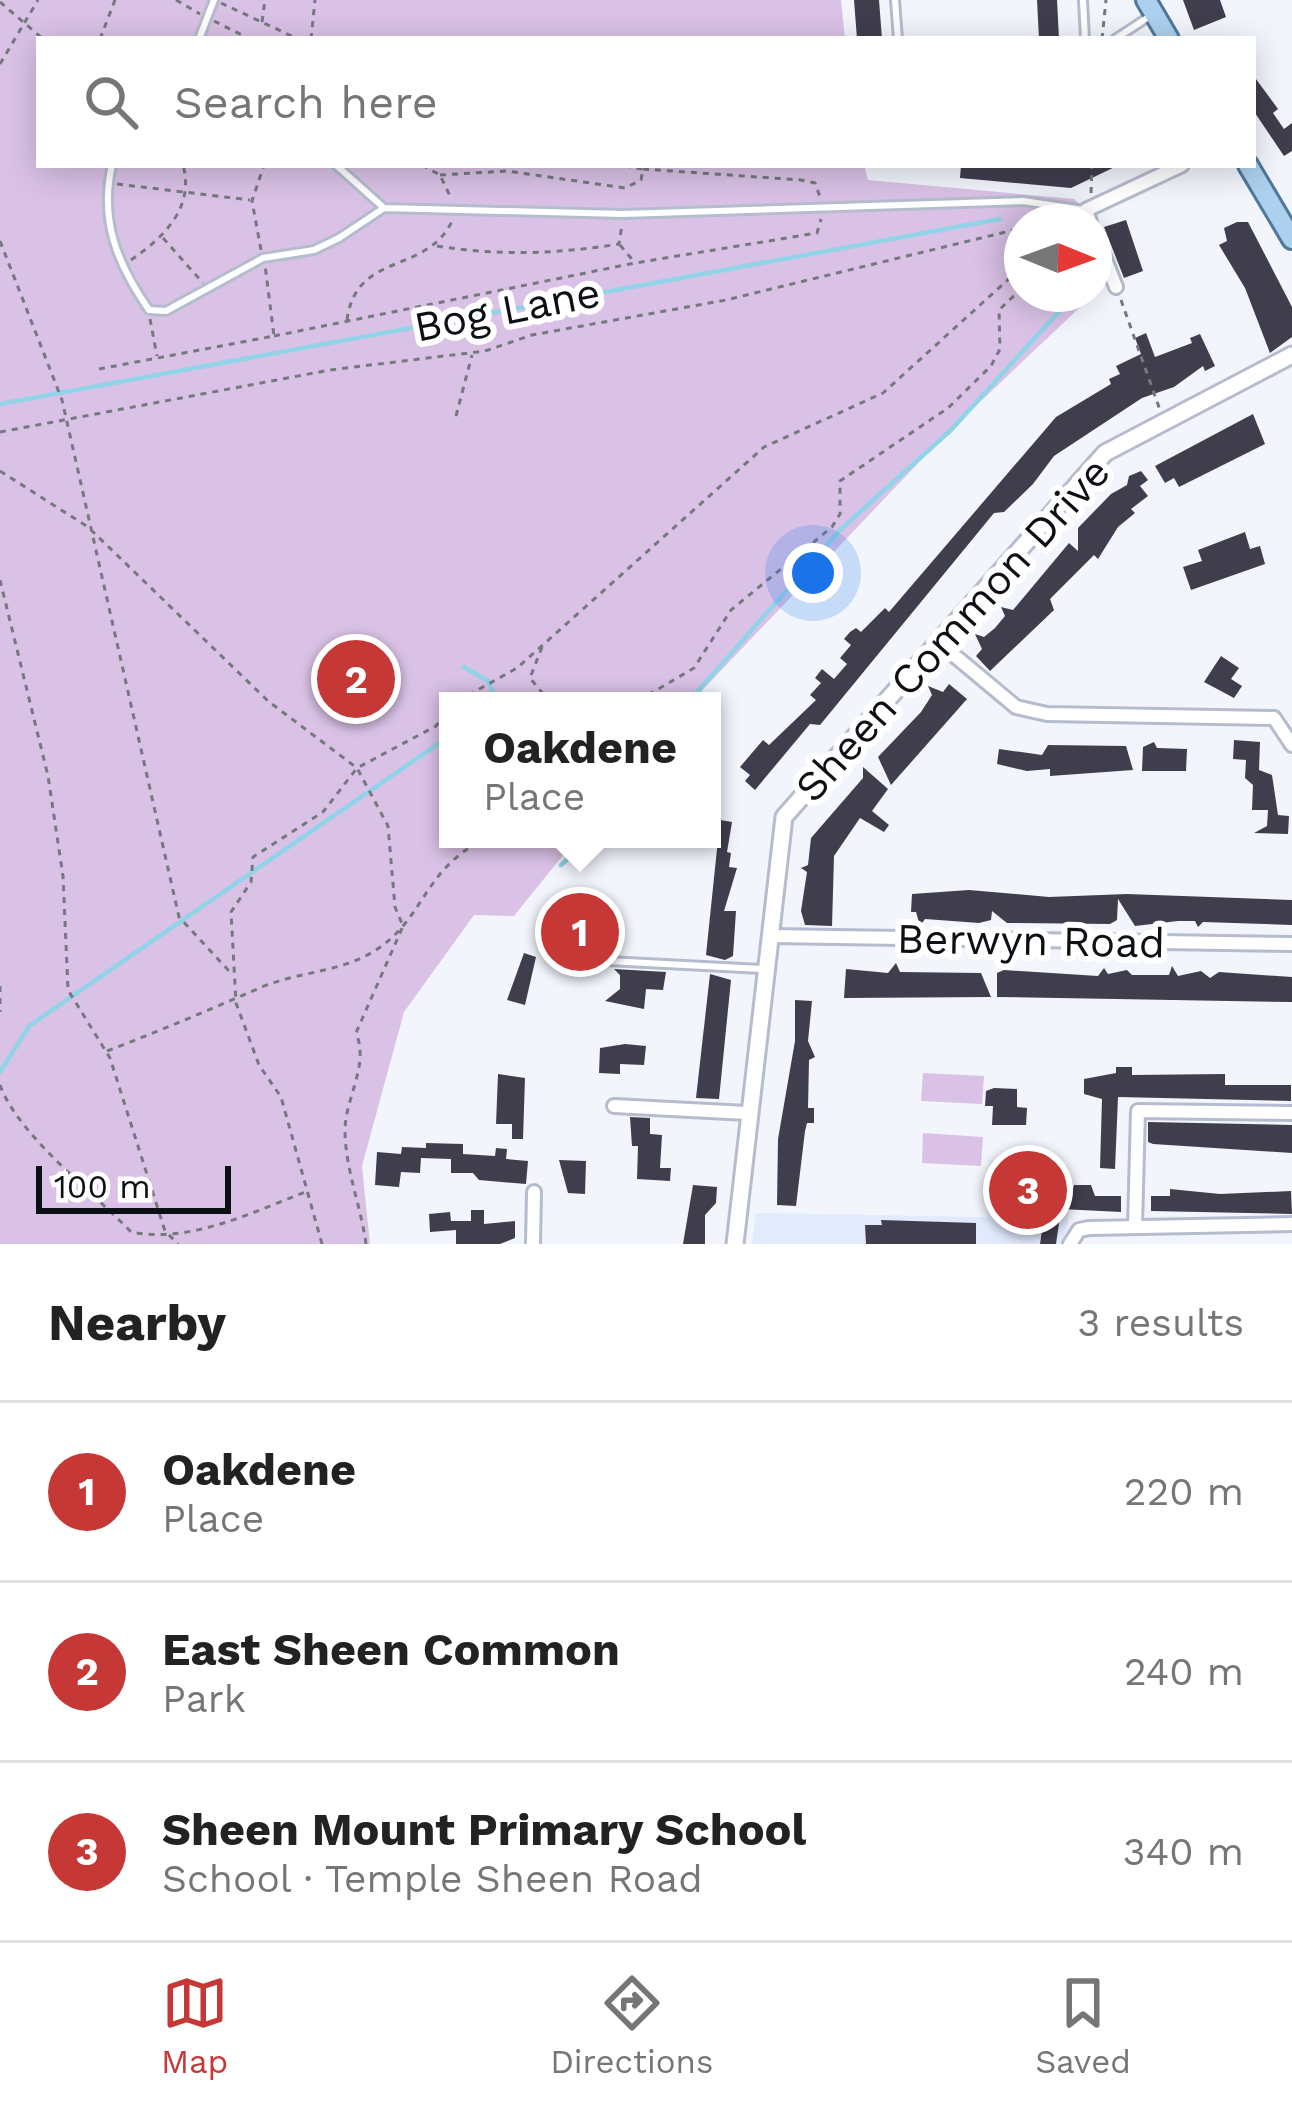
<!DOCTYPE html>
<html lang="en">
<head>
<meta charset="utf-8">
<style>
	:root { --surface:#fff; --page:#f2f2f2; --text:#222; --muted:#767676; --line:#e0e0e0; --accent:#c63835 }
	body { margin:0; font-family:"Work Sans",sans-serif; background:var(--page); color:var(--text) }
	.compass { position:absolute; left:1004px; top:204px; width:108px; height:108px; border-radius:50%; background:var(--surface); box-shadow:0 6px 30px #0003; rotate:91deg }
	.scale { position:absolute; left:36px; bottom:30px; width:195px; box-sizing:border-box; padding-left:12px; border:6px solid #0c0f14; border-top:0; font-size:33px; line-height:42px; white-space:nowrap; color:#0c0f14; -webkit-text-stroke:9px #fff; paint-order:stroke }
	.you { position:absolute; left:813px; top:573px; width:42px; height:42px; margin:-30px; border:9px solid #fff; border-radius:50%; background:#1a73e8; box-shadow:0 0 0 18px #1a73e833 }
	.badge { display:grid; place-items:center; width:78px; height:78px; border-radius:50%; background:var(--accent); color:#fff; font-size:39px; font-weight:700 }
	.pin { position:absolute; translate:-50% -50%; border:6px solid #fff; box-shadow:0 3px 12px #0006 }
	.popup { position:absolute; left:439px; top:692px; width:282px; height:156px; box-sizing:border-box; display:grid; place-content:center; border-radius:0px; background:var(--surface); filter:drop-shadow(0 3px 9px #0005); font-size:39px; white-space:nowrap; color:var(--muted) }
	.popup b { font-size:45px; color:var(--text) }
	.popup::after { content:''; position:absolute; left:50%; top:100%; margin-left:-24px; border:24px solid transparent; border-top-color:var(--surface) }
	.list { margin:0; padding:0; list-style:none }
	h2 { display:flex; justify-content:space-between; align-items:center; height:156px; margin:0; padding:0 48px; font-size:51px }
	h2 small { font-size:39px; font-weight:400; color:var(--muted) }
	.list li { display:grid; grid-template-columns:78px 1fr auto; gap:36px; align-items:center; box-sizing:border-box; height:180px; padding:0 48px; border-top:3px solid var(--line) }
	.list b { display:block; font-size:45px; white-space:nowrap }
	.list p { margin:0; font-size:39px; white-space:nowrap; color:var(--muted) }
	.list em { font-size:39px; font-style:normal; color:var(--muted) }
	.icon { flex:none; width:66px; height:66px; fill:none; stroke:currentColor; stroke-width:2; stroke-linecap:round; stroke-linejoin:round }
	.map { position:relative; flex:none; width:1292px; height:1244px; overflow:hidden }
	.search { position:absolute; background:var(--surface); box-shadow:0 6px 30px #0003; left:36px; right:36px; top:36px; height:132px; display:flex; align-items:center; gap:30px; box-sizing:border-box; padding:0 42px; border-radius:0px; color:var(--muted); font-size:45px }
	.sheet { height:696px; background:var(--surface) }
	nav { display:flex; justify-content:space-around; align-items:center; box-sizing:border-box; height:168px; border-top:3px solid var(--line); background:var(--surface); font-size:33px; color:var(--muted) }
	nav a { display:grid; justify-items:center; gap:6px }
	nav .on { color:var(--accent) }
	.map>svg:first-child { display:block }
</style>
</head>
<body>
<div class="map">
<svg width="1292" height="1244" viewBox="0 0 1292 1244">
	<rect width="100%" height="100%" fill="#f2f5fc"/>
	<path fill="#e2ebfe" d="M989,1160L1068,1166V1225L1062,1244H752L756,1213L988,1217Z"/>
	<path fill="#dac2e6" d="M0,0H841L845,39H39V165H864L868,180L1074,199L1086,210V222H1022V294L1093,295L944,436L692,701H448V839H576L514,916L474,915L404,1012L362,1166L370,1244H0Z
		M923,1073L984,1076L982,1104L921,1101Z
		M923,1133L983,1137L981,1166L922,1163Z"/>
	<g fill="none" stroke-linecap="round" stroke-linejoin="round">
		<path stroke="#91d3e8" stroke-width="4.5" d="M1094,284L1099,282
			M0,404L1000,219
			M464,667L488,681L494,694
			M483,701L494,694L540,701
			M689,701L840,530L951,430L1075,294
			M561,865L591,839
			M0,1072L29,1026L448,737"/>
	</g>
	<path fill="#403e4d" d="M854,0H879L882,39H857Z
		M1037,0H1057L1059,39H1039Z
		M1183,0H1220L1226,17L1194,30Z
		M1253,75L1278,109L1273,113L1284,129L1292,123V151L1284,156L1253,110Z
		M961,165H1119L1071,188L960,178Z
		M1126,220L1143,271L1124,278L1104,227Z
		M1237,222H1248L1292,307V337L1270,353L1245,288L1219,245L1227,241L1224,228Z
		M1146,333L1155,357L1192,343L1190,338L1200,334L1215,366L1205,371L1203,366L1174,387L1142,398L1054,456L1033,484L1004,512L994,513L820,725L810,724L755,790L745,781L750,775L740,767L763,740L769,745L816,700L810,695L821,683L815,678L822,669L834,679L847,664L840,658L851,645L844,639L850,632L856,628L861,632L885,608L889,612L1056,417L1111,384L1109,379L1120,374L1116,366L1141,354L1135,338Z
		M1253,414L1265,444L1179,487L1174,478L1165,483L1155,466Z
		M1141,471L1148,480L1140,486L1148,496L1131,509L1135,513L1118,527L1098,559L1094,555L1050,599L1054,610L990,671L976,656L982,649L975,634L984,637L995,628L1005,616L1001,607L1013,610L1069,543L1078,551V528L1111,494L1127,485L1129,476Z
		M1245,532L1250,549L1260,546L1265,564L1191,590L1183,567L1202,561L1198,550Z
		M1221,656L1239,668L1231,679L1242,686L1234,698L1204,682Z
		M949,684L967,699L891,785L878,757L921,712L932,695L928,686L943,692Z
		M1234,740L1260,742L1259,770L1272,775L1278,815L1289,816L1288,834L1254,833L1267,826L1268,810H1252L1253,785L1245,778L1246,760L1233,759Z
		M1154,742L1157,748L1187,749L1186,771H1142L1143,747Z
		M1048,745L1126,746L1133,770L1050,776V769L1027,771L997,764L999,749L1042,755Z
		M863,767L888,789L872,811L889,825L884,832L860,818L834,856L832,926L805,925L801,911L807,872L801,868L808,865L811,838L863,778Z
		M720,820L732,822L727,852L731,853L729,867L737,868L724,911H736L733,956L725,960L706,955Z
		M969,890L1049,897L1127,894L1292,900V925L1203,922L1198,927L1195,921H1178L1135,926L1118,899L1117,920L1110,924L1007,923L992,911L991,920L979,923L925,919L920,926L916,912H911L912,894Z
		M576,908L593,910L590,932L603,934L600,953L569,952Z
		M524,953L536,957L525,1005L507,1000Z
		M896,963L900,972L981,973L991,997L844,998L846,969L888,973Z
		M1172,966L1178,976L1201,971L1210,978L1219,972L1292,977V1002L997,997V973L1004,970L1098,976L1104,968L1108,974L1127,970L1132,975H1169Z
		M614,969L666,972L663,990L646,989L644,1009L605,1001L620,989V975Z
		M710,974L731,980L719,1099L696,1098Z
		M795,1000L812,1001L808,1041L815,1057L809,1060L808,1108H814V1123H807L805,1131L796,1206L777,1205L778,1139L795,1041Z
		M625,1044L646,1046L644,1065L620,1064V1074L599,1073L600,1048Z
		M1116,1067H1132V1075L1225,1074V1085H1291V1101L1118,1097L1115,1169L1100,1168L1102,1099L1084,1094V1079L1116,1073Z
		M498,1074L525,1078L523,1139H512V1124H496Z
		M994,1088L1017,1089V1107L1027,1108L1026,1125H992L993,1106H985L986,1091Z
		M630,1117L650,1118V1134L662,1135L660,1168H671L670,1181L637,1179L638,1146H632Z
		M1148,1122L1292,1125V1153L1153,1144L1148,1142Z
		M426,1143L463,1144V1154L495,1156L496,1148L507,1149L506,1159L528,1161L526,1184L479,1180L473,1173H451V1159L421,1158L420,1173L401,1172L399,1187L375,1185L377,1152L401,1154L402,1147L426,1148Z
		M559,1160L586,1161L585,1194L568,1193Z
		M693,1185L717,1187L716,1203L705,1215V1244H683Z
		M1074,1185H1091L1095,1196H1121V1212L1061,1209L1056,1244H1040L1047,1197L1070,1200Z
		M1170,1189L1220,1194L1291,1191L1292,1214L1151,1211V1196H1170Z
		M471,1210H484V1224L515,1221V1238L500,1244H456V1230L430,1232L429,1214L450,1212L451,1221H471Z
		M881,1220L976,1223V1244H866L865,1225H882Z"/>
	<g fill="none" stroke-linecap="round" stroke-linejoin="round">
		<g stroke="#b5bccd" stroke-width="12">
			<path id="service" d="M895,0L898,39
				M1083,0L1085,39
				M199,39L214,0
				M1115,39L1150,16
				M112,165C99,221 118,265 149,310L166,311L263,258L314,250L339,238L384,208L623,214L1023,201L1084,210
				M336,165L384,208
				M588,960L762,969"/>
		</g>
		<g stroke="#b5bccd" stroke-width="18">
			<path id="minor" d="M1090,222L1086,210L1182,165
				M1094,231L1116,287
				M937,641L1016,707L1047,714L1274,718L1292,745
				M770,936L1292,944
				M614,1106L747,1113
				M1135,1227L1138,1111L1292,1113
				M533,1244L534,1192
				M1070,1244L1079,1230L1089,1228L1292,1224"/>
		</g>
		<g stroke="#b5bccd" stroke-width="21">
			<path id="tertiary" d="M735,1244L784,817L1105,453L1292,355"/>
		</g>
		<g stroke="#50789a" stroke-width="24">
			<path id="primary" d="M1146,0L1169,39
				M1248,165L1292,239"/>
		</g>
		<path stroke="#75787e" stroke-width="3" stroke-dasharray="6 6" stroke-linecap="butt" d="M176,0L200,14
			M0,2L43,39
			M221,3L298,39
			M214,21L250,39
			M262,22L265,0
			M100,39L115,0
			M311,39L315,0
			M1102,39L1106,0
			M0,64L38,0
			M422,165L440,175L451,198
			M643,169L801,180L815,183L820,197
			M440,175L507,171L625,188L641,180L643,169L619,165
			M117,184L250,200
			M1091,193L1092,165
			M1044,222L1061,217
			M163,238L203,283
			M0,241L62,400L179,917L230,972
			M620,245L635,263
			M437,246C499,256 557,254 619,244L622,225
			M261,250L252,201L264,165
			M131,260C163,238 195,208 183,165
			M1121,300L1160,410
			M150,319L157,356
			M347,320C356,250 428,276 453,219
			M274,336L635,263L817,233L821,219
			M99,369L274,336L265,265
			M456,416L472,355
			M0,432L330,370L485,351L532,335L726,300L1022,228
			M0,471L88,527L268,701L357,768L388,826L395,907L403,926L356,1033C370,1066 344,1099 345,1133C346,1171 361,1207 366,1244
			M0,580L48,776L63,876L68,990L110,1058L165,1231L178,1244
			M542,647L530,678L549,701
			M458,701L517,668L764,447L883,393L1022,267
			M638,701L694,668L731,610L832,527L840,514V481L948,408L991,366L1000,349L999,310L1022,288
			M0,986V1012
			M107,1051C160,1031 211,1009 262,987C300,971 340,973 376,950C426,917 422,871 484,839
			M0,1085C18,1135 93,1192 131,1232C189,1244 253,1212 308,1191
			M322,1244L281,1097L259,1065L236,1003L231,912L251,882L253,857L323,812L357,768L436,726L448,710"/>
		<use href="#service" stroke="#fff" stroke-width="6"/>
		<use href="#minor" stroke="#fff" stroke-width="12"/>
		<use href="#tertiary" stroke="#fff" stroke-width="15"/>
		<use href="#primary" stroke="#acd0ee" stroke-width="18"/>
	</g>
	<g text-anchor="middle" stroke-width="12" stroke-linejoin="round" paint-order="stroke">
		<g font-size="42" fill="#0c0f14" stroke="#fff">
			<text transform="translate(507 309) rotate(-11)" y="15">Bog Lane</text>
			<text transform="translate(952 629) rotate(-48)" y="15">Sheen Common Drive</text>
			<text transform="translate(1031 940) rotate(1)" y="15">Berwyn Road</text>
		</g>
	</g>
</svg>
<svg class="compass" viewBox="-18 -18 36 36"><path d="M0-13l5 13h-10z" fill="#e53935"/><path d="M0 13l5-13h-10z" fill="#767676"/></svg>
<div class="scale">100 m</div>
<div class="you"></div>
<div class="pin badge" style="left:580px;top:932px">1</div>
<div class="popup"><b>Oakdene</b>Place</div>
<div class="pin badge" style="left:356px;top:679px">2</div>
<div class="pin badge" style="left:1028px;top:1190px">3</div>
<div class="search"><svg class="icon" aria-label="search" viewBox="0 0 24 24"><circle cx="10" cy="10" r="6"/><path d="M15 15l6 6"/></svg>Search here</div>
</div>
<section class="sheet">
<h2>Nearby<small>3 results</small></h2>
<ul class="list">
<li><span class="badge">1</span><div><b>Oakdene</b><p>Place</p></div><em>220 m</em></li>
<li><span class="badge">2</span><div><b>East Sheen Common</b><p>Park</p></div><em>240 m</em></li>
<li><span class="badge">3</span><div><b>Sheen Mount Primary School</b><p>School · Temple Sheen Road</p></div><em>340 m</em></li>
</ul>
</section>
<nav>
<a class="on"><svg class="icon" aria-label="map" viewBox="0 0 24 24"><path d="M3 6l6-2 6 2 6-2v14l-6 2-6-2-6 2zM9 4v14M15 6v14"/></svg>Map</a>
<a><svg class="icon" aria-label="directions" viewBox="0 0 24 24"><path d="M12 3l9 9-9 9-9-9zM9 14v-3h6M13 9l2 2-2 2"/></svg>Directions</a>
<a><svg class="icon" aria-label="saved" viewBox="0 0 24 24"><path d="M7 4h10v16l-5-4-5 4z"/></svg>Saved</a>
</nav>
</body>
</html>
